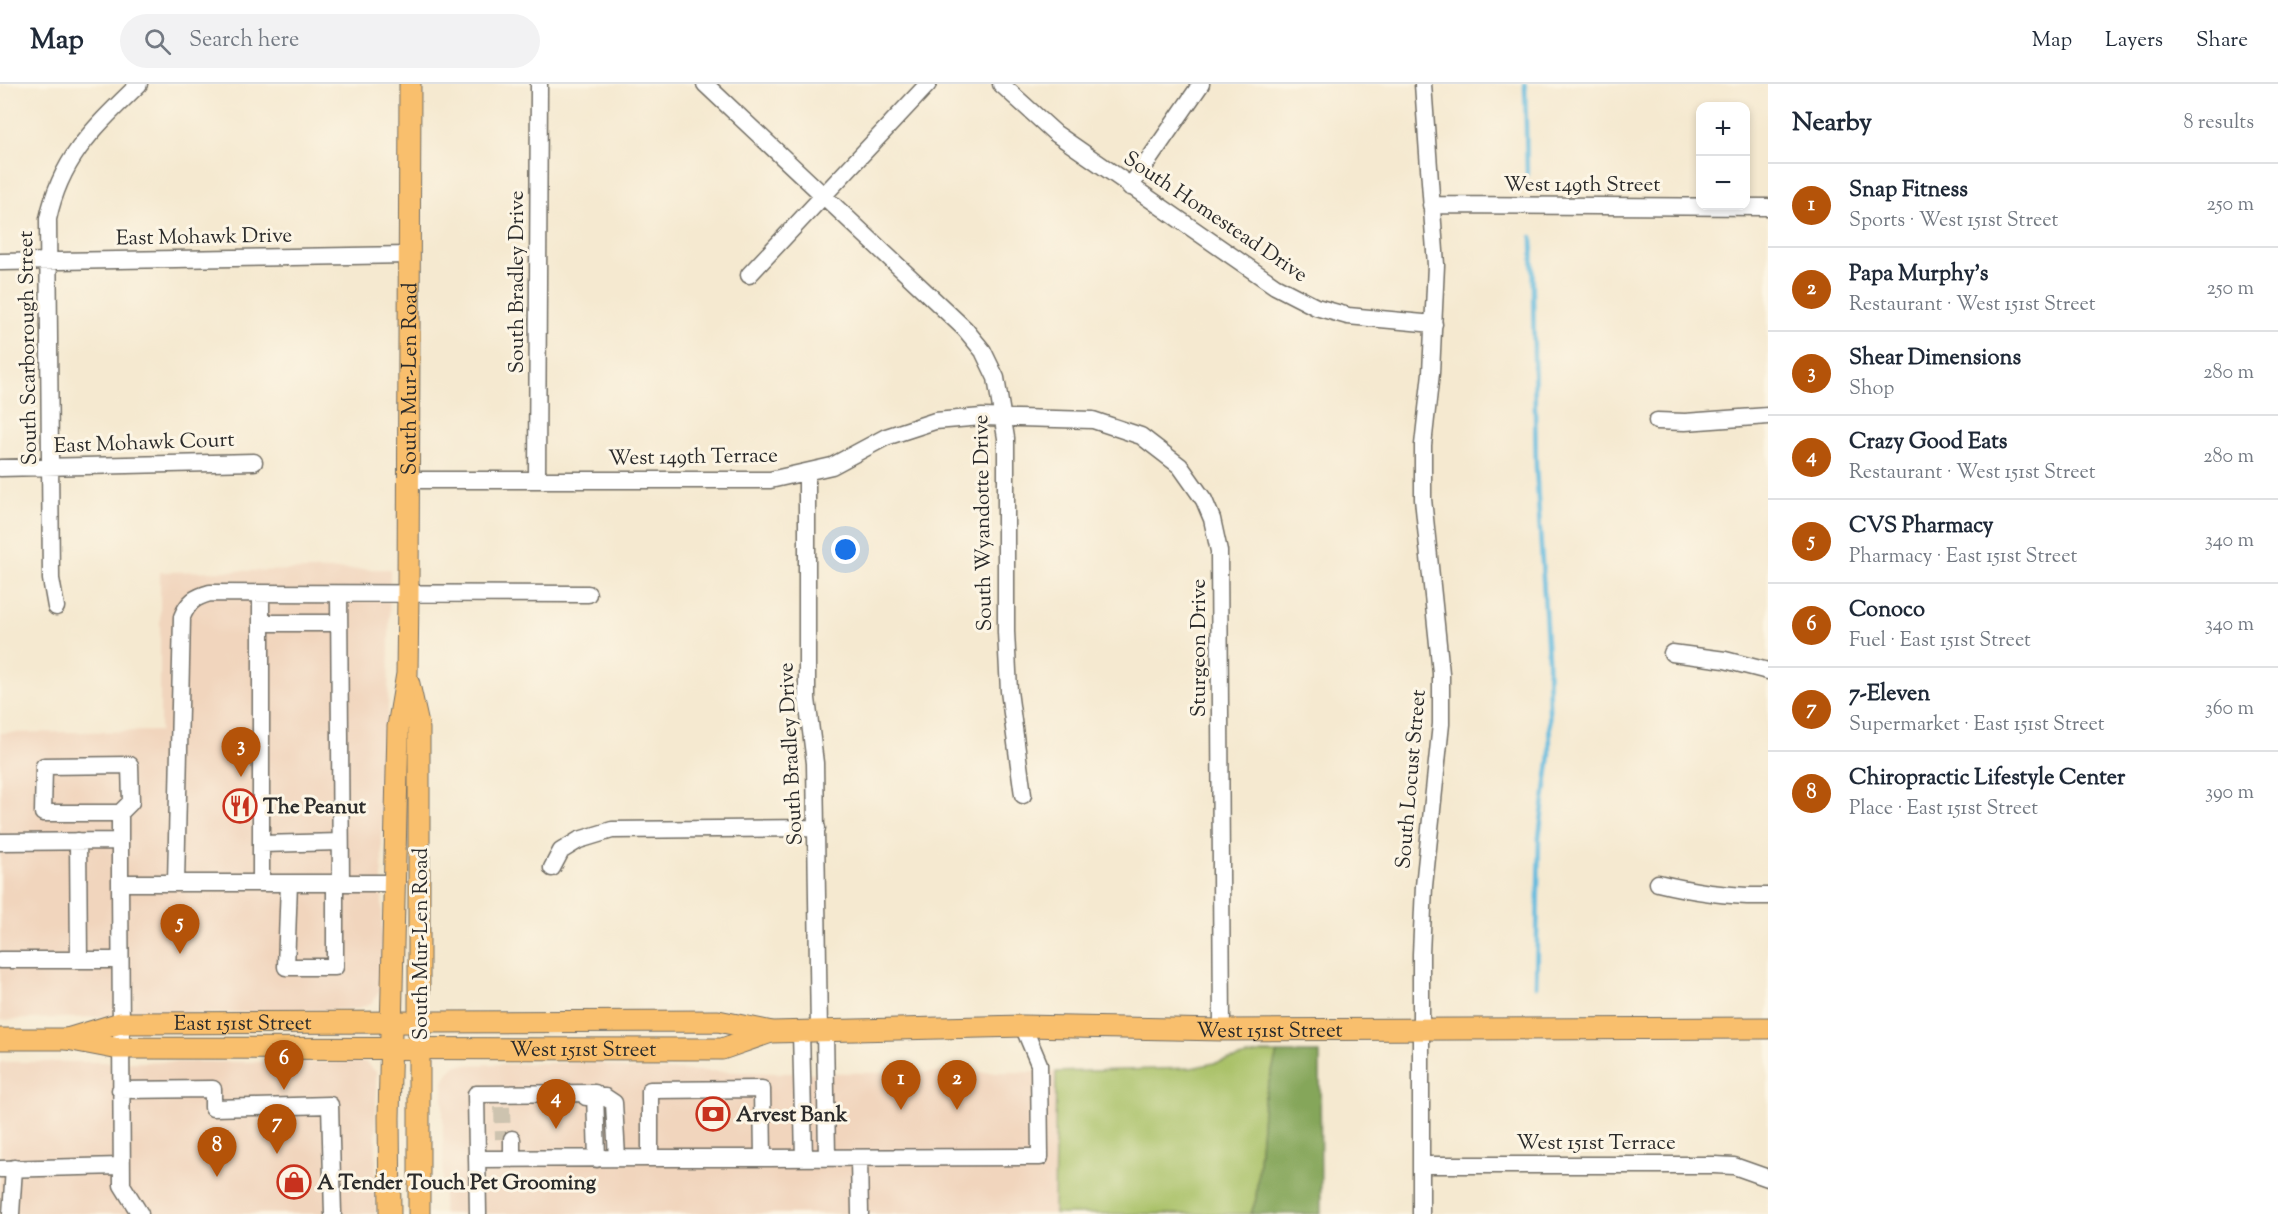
<!DOCTYPE html>
<html lang="en">
<head>
<meta charset="utf-8">
<style>
	:root { --surface:#fff; --page:#f2f2f3; --text:#1f2937; --muted:#747a83; --line:#e0e1e3; --accent:#b45309 }
	body { margin:0; font-family:"Sorts Mill Goudy",serif; background:var(--page); color:var(--text) }
	.controls { position:absolute; right:18px; top:18px; display:grid; overflow:hidden; border-radius:12px; box-shadow:0 3px 9px #0003 }
	.controls button { width:54px; height:54px; display:grid; place-items:center; padding:0; border:0; border-bottom:2px solid var(--line); background:var(--surface); color:var(--text); font:30px sans-serif }
	.you { position:absolute; left:846px; top:466px; width:21px; height:21px; margin:-15px; border:4px solid #fff; border-radius:50%; background:#1a73e8; box-shadow:0 0 0 9px #1a73e833 }
	.badge { display:grid; place-items:center; width:39px; height:39px; border-radius:50%; background:var(--accent); color:#fff; font-size:20px; font-weight:700 }
	.pin { position:absolute; translate:-50% -50px; filter:drop-shadow(0 2px 3px #0008) }
	.pin::after { content:''; position:absolute; top:32px; width:21px; height:18px; background:inherit; clip-path:polygon(0 0,100% 0,50% 100%) }
	.list { margin:0; padding:0; list-style:none }
	h2 { display:flex; justify-content:space-between; align-items:center; height:78px; margin:0; padding:0 24px; font-size:26px }
	h2 small { font-size:20px; font-weight:400; color:var(--muted) }
	.list li { display:grid; grid-template-columns:39px 1fr auto; gap:18px; align-items:center; box-sizing:border-box; height:84px; padding:0 24px; border-top:2px solid var(--line) }
	.list b { display:block; font-size:22px; white-space:nowrap }
	.list p { margin:0; font-size:20px; white-space:nowrap; color:var(--muted) }
	.list em { font-size:20px; font-style:normal; color:var(--muted) }
	.icon { flex:none; width:33px; height:33px; fill:none; stroke:currentColor; stroke-width:2; stroke-linecap:round; stroke-linejoin:round }
	.map { position:relative; flex:none; width:1768px; height:1130px; overflow:hidden }
	header { display:flex; align-items:center; gap:36px; box-sizing:border-box; height:84px; padding:0 30px; background:var(--surface); border-bottom:2px solid var(--line) }
	header strong { font-size:28px }
	nav { display:flex; gap:33px; margin-inline-start:auto; font-size:21px }
	.search { width:420px; height:54px; background:var(--page); display:flex; align-items:center; gap:15px; box-sizing:border-box; padding:0 21px; border-radius:33px; color:var(--muted); font-size:22px }
	main { display:flex }
	aside { flex:1; background:var(--surface) }
	.map>svg:first-child { display:block }
</style>
</head>
<body>
<header>
<strong>Map</strong>
<div class="search"><svg class="icon" aria-label="search" viewBox="0 0 24 24"><circle cx="10" cy="10" r="6"/><path d="M15 15l6 6"/></svg>Search here</div>
<nav><a>Map</a><a>Layers</a><a>Share</a></nav>
</header>
<main>
<div class="map">
<svg width="1768" height="1130" viewBox="0 0 1768 1130">
	<rect width="100%" height="100%" fill="#fcf5e5"/>
	<filter id="ink" filterUnits="userSpaceOnUse"><feTurbulence type="fractalNoise" baseFrequency=".0167" numOctaves="2"/><feDisplacementMap in="SourceGraphic" scale="12" xChannelSelector="R" yChannelSelector="G"/><feConvolveMatrix kernelMatrix="1 2 1 2 8 2 1 2 1" color-interpolation-filters="sRGB"/></filter>
	<filter id="wash" filterUnits="userSpaceOnUse"><feTurbulence type="fractalNoise" baseFrequency=".008" numOctaves="4" result="noise"/><feDisplacementMap in="SourceGraphic" scale="24" xChannelSelector="R" yChannelSelector="G"/><feGaussianBlur stdDeviation="1.35" result="paint"/><feColorMatrix in="noise" values="0 0 0 0 0 0 0 0 0 0 0 0 0 0 0 0 0 1.4 0 .05"/><feComposite in="paint" operator="in"/></filter>
	<g filter="url(#wash)">
		<rect width="100%" height="100%" fill="#f5e9d0"/>
		<path fill="#f1d5bd" d="M390,485L388,628L382,741V903L373,918L357,925L0,936V649L160,647V488Z
			M0,978H365L376,988V1130H0Z
			M597,978L626,985L777,989L1056,988L1054,1130H443V997L451,985L456,981Z"/>
		<path fill="#a7c065" stroke="#697648" stroke-width="1.5" d="M1262,969H1277L1264,1016L1256,1115L1251,1130H1054L1056,988L1191,984Z"/>
		<path fill="#85a65a" stroke="#586842" stroke-width="1.5" d="M1277,969H1320L1321,1130H1251L1256,1115L1264,1016Z"/>
		<g fill="none" stroke-linecap="round" stroke-linejoin="round">
			<path stroke="#61bade" stroke-width="4.5" d="M1525,0L1527,90
				M1532,153L1536,383L1548,573L1550,671L1539,753L1536,902"/>
		</g>
	</g>
	<g filter="url(#ink)">
		<g fill="none" stroke-linecap="round" stroke-linejoin="round">
			<path stroke="#cdc3af" stroke-width="16" stroke-dasharray="16 8" stroke-linecap="butt" d="M502,1023L503,1055"/>
			<g stroke="#726e65" stroke-width="19">
				<path id="minor" d="M705,0L965,245L983,267L996,294L1006,354V548L1009,607L1023,711
					M1001,0L1055,49L1275,202L1316,223L1348,232L1434,240
					M1130,103L1201,0
					M1431,121L1768,123
					M0,178L409,171
					M749,191L928,0
					M1657,337L1685,338L1768,332
					M0,384L254,378
					M807,389V615L815,679L819,948
					M409,396H770L832,382L886,353L935,337L982,333L1093,336L1141,352L1180,382L1204,416L1212,435L1219,467L1222,946
					M537,396L539,0
					M339,511L341,799
					M56,523L51,495L48,135C61,73 95,43 139,0
					M261,539H339
					M1672,569L1725,576L1768,587
					M120,729L131,718L130,681L44,682L43,729H120V799
					M78,757L79,876
					M0,758L120,757
					M261,760L340,758
					M552,784L561,767L579,756L612,746L817,744
					M176,799L182,533C188,518 195,513 210,509L588,510
					M261,799V510
					M289,799L286,883H335V799
					M1658,799C1695,808 1730,813 1768,812
					M0,876H120
					M825,947L827,1074
					M801,948L804,1074
					M120,1006L213,1005V1024L330,1021L333,1130
					M586,1013H605L614,1019L617,1074
					M512,1055V1075
					M763,1074H650V1006L762,1005L763,1074L1040,1073L1039,980L1023,942
					M859,1074L860,1130
					M477,1075L650,1074
					M1421,1081H1714L1734,1082L1768,1094
					M0,1085L121,1082
					M11,1130L14,1084
					M140,1130L122,1101L120,799H396
					M478,1130L476,1010L595,1009L597,1075
					M1421,1130V870L1424,802L1441,640V589L1423,415V361L1431,289L1436,181L1423,0"/>
			</g>
			<g stroke="#726e65" stroke-width="23">
				<g id="major">
					<path d="M409,600L419,645V1130"/>
					<path id="s1" d="M0,955H67L114,964L722,965L771,948"/>
					<path id="s2" d="M67,955L120,939L718,937L772,948L1023,942L1222,946L1768,944"/>
					<path id="s3" d="M390,1130L389,1034L398,643L407,590L408,510L410,0"/>
				</g>
			</g>
			<use href="#minor" stroke="#fff" stroke-width="16"/>
			<use href="#major" stroke="#f9bf6d" stroke-width="21"/>
		</g>
	</g>
	<defs>
		<g id="restaurant-ring" transform="scale(1.725)"><circle r="9.5" fill="#fcf5e5" stroke="#c8321e" stroke-width="1.5"/><path d="M-5-6h1v4h1v-4h1v4h1v-4h1v5L-1.5 .5V6h-2V.5L-5-1ZM5-6V6H3V1.5H1.5Q1.5-4 5-6Z" fill="#c8321e"/></g>
		<g id="bank-ring" transform="scale(1.725)"><circle r="9.5" fill="#fcf5e5" stroke="#c8321e" stroke-width="1.5"/><path d="M-6-4H6V4H-6ZM0-2.3a2.3 2.3 0 1 0 0 4.6a2.3 2.3 0 1 0 0-4.6Z" fill="#c8321e"/></g>
		<g id="shop-ring" transform="scale(1.725)"><circle r="9.5" fill="#fcf5e5" stroke="#c8321e" stroke-width="1.5"/><path d="M-5-2.5h2.3a2.7 3.5 0 0 1 5.4 0H5L5.5 6h-11ZM-1.5-2.5h3a1.5 2.3 0 0 0-3 0Z" fill="#c8321e"/></g>
	</defs>
	<g fill-rule="evenodd">
		<use href="#restaurant-ring" x="240" y="722"/>
		<use href="#bank-ring" x="713" y="1030"/>
		<use href="#shop-ring" x="294" y="1098"/>
	</g>
	<g text-anchor="middle" stroke-width="6" stroke-linejoin="round" paint-order="stroke">
		<g font-size="21" fill="#2b2b2b" stroke="#fcf5e5">
			<text x="1582" y="107">West 149th Street</text>
			<text transform="translate(1216 132) rotate(34)" y="7">South Homestead Drive</text>
			<text transform="translate(204 152) rotate(-1)" y="7">East Mohawk Drive</text>
			<text transform="translate(516 198) rotate(-90)" y="7">South Bradley Drive</text>
			<text transform="translate(27 264) rotate(-91)" y="7">South Scarborough Street</text>
			<text dy="7" stroke="none"><textPath href="#s3" startOffset="836">South Mur-Len Road</textPath></text>
			<text transform="translate(144 358) rotate(-2)" y="7">East Mohawk Court</text>
			<text transform="translate(693 372) rotate(-1)" y="7">West 149th Terrace</text>
			<text transform="translate(982 439) rotate(-91)" y="7">South Wyandotte Drive</text>
			<text transform="translate(1198 564) rotate(-90)" y="7">Sturgeon Drive</text>
			<text transform="translate(790 670) rotate(-93)" y="7">South Bradley Drive</text>
			<text transform="translate(1410 695) rotate(-85)" y="7">South Locust Street</text>
			<text transform="translate(420 860) rotate(-90)" y="7">South Mur-Len Road</text>
			<text dy="7" stroke="none"><textPath href="#s2" startOffset="178">East 151st Street</textPath></text>
			<text dy="7" stroke="none"><textPath href="#s2" startOffset="1206">West 151st Street</textPath></text>
			<text dy="7" stroke="none"><textPath href="#s1" startOffset="584">West 151st Street</textPath></text>
			<text x="1596" y="1065">West 151st Terrace</text>
		</g>
		<g font-size="21" font-weight="bold" fill="#2b2b2b" stroke="#fcf5e5" text-anchor="start">
			<text x="263" y="729">The Peanut</text>
			<text x="736" y="1037">Arvest Bank</text>
			<text x="317" y="1105">A Tender Touch Pet Grooming</text>
		</g>
	</g>
</svg>
<div class="controls">
<button>+</button>
<button>−</button>
</div>
<div class="you"></div>
<div class="pin badge" style="left:901px;top:1026px">1</div>
<div class="pin badge" style="left:957px;top:1026px">2</div>
<div class="pin badge" style="left:241px;top:693px">3</div>
<div class="pin badge" style="left:556px;top:1045px">4</div>
<div class="pin badge" style="left:180px;top:870px">5</div>
<div class="pin badge" style="left:284px;top:1006px">6</div>
<div class="pin badge" style="left:277px;top:1070px">7</div>
<div class="pin badge" style="left:217px;top:1093px">8</div>
</div>
<aside>
<h2>Nearby<small>8 results</small></h2>
<ul class="list">
<li><span class="badge">1</span><div><b>Snap Fitness</b><p>Sports · West 151st Street</p></div><em>250 m</em></li>
<li><span class="badge">2</span><div><b>Papa Murphy's</b><p>Restaurant · West 151st Street</p></div><em>250 m</em></li>
<li><span class="badge">3</span><div><b>Shear Dimensions</b><p>Shop</p></div><em>280 m</em></li>
<li><span class="badge">4</span><div><b>Crazy Good Eats</b><p>Restaurant · West 151st Street</p></div><em>280 m</em></li>
<li><span class="badge">5</span><div><b>CVS Pharmacy</b><p>Pharmacy · East 151st Street</p></div><em>340 m</em></li>
<li><span class="badge">6</span><div><b>Conoco</b><p>Fuel · East 151st Street</p></div><em>340 m</em></li>
<li><span class="badge">7</span><div><b>7-Eleven</b><p>Supermarket · East 151st Street</p></div><em>360 m</em></li>
<li><span class="badge">8</span><div><b>Chiropractic Lifestyle Center</b><p>Place · East 151st Street</p></div><em>390 m</em></li>
</ul>
</aside>
</main>
</body>
</html>
